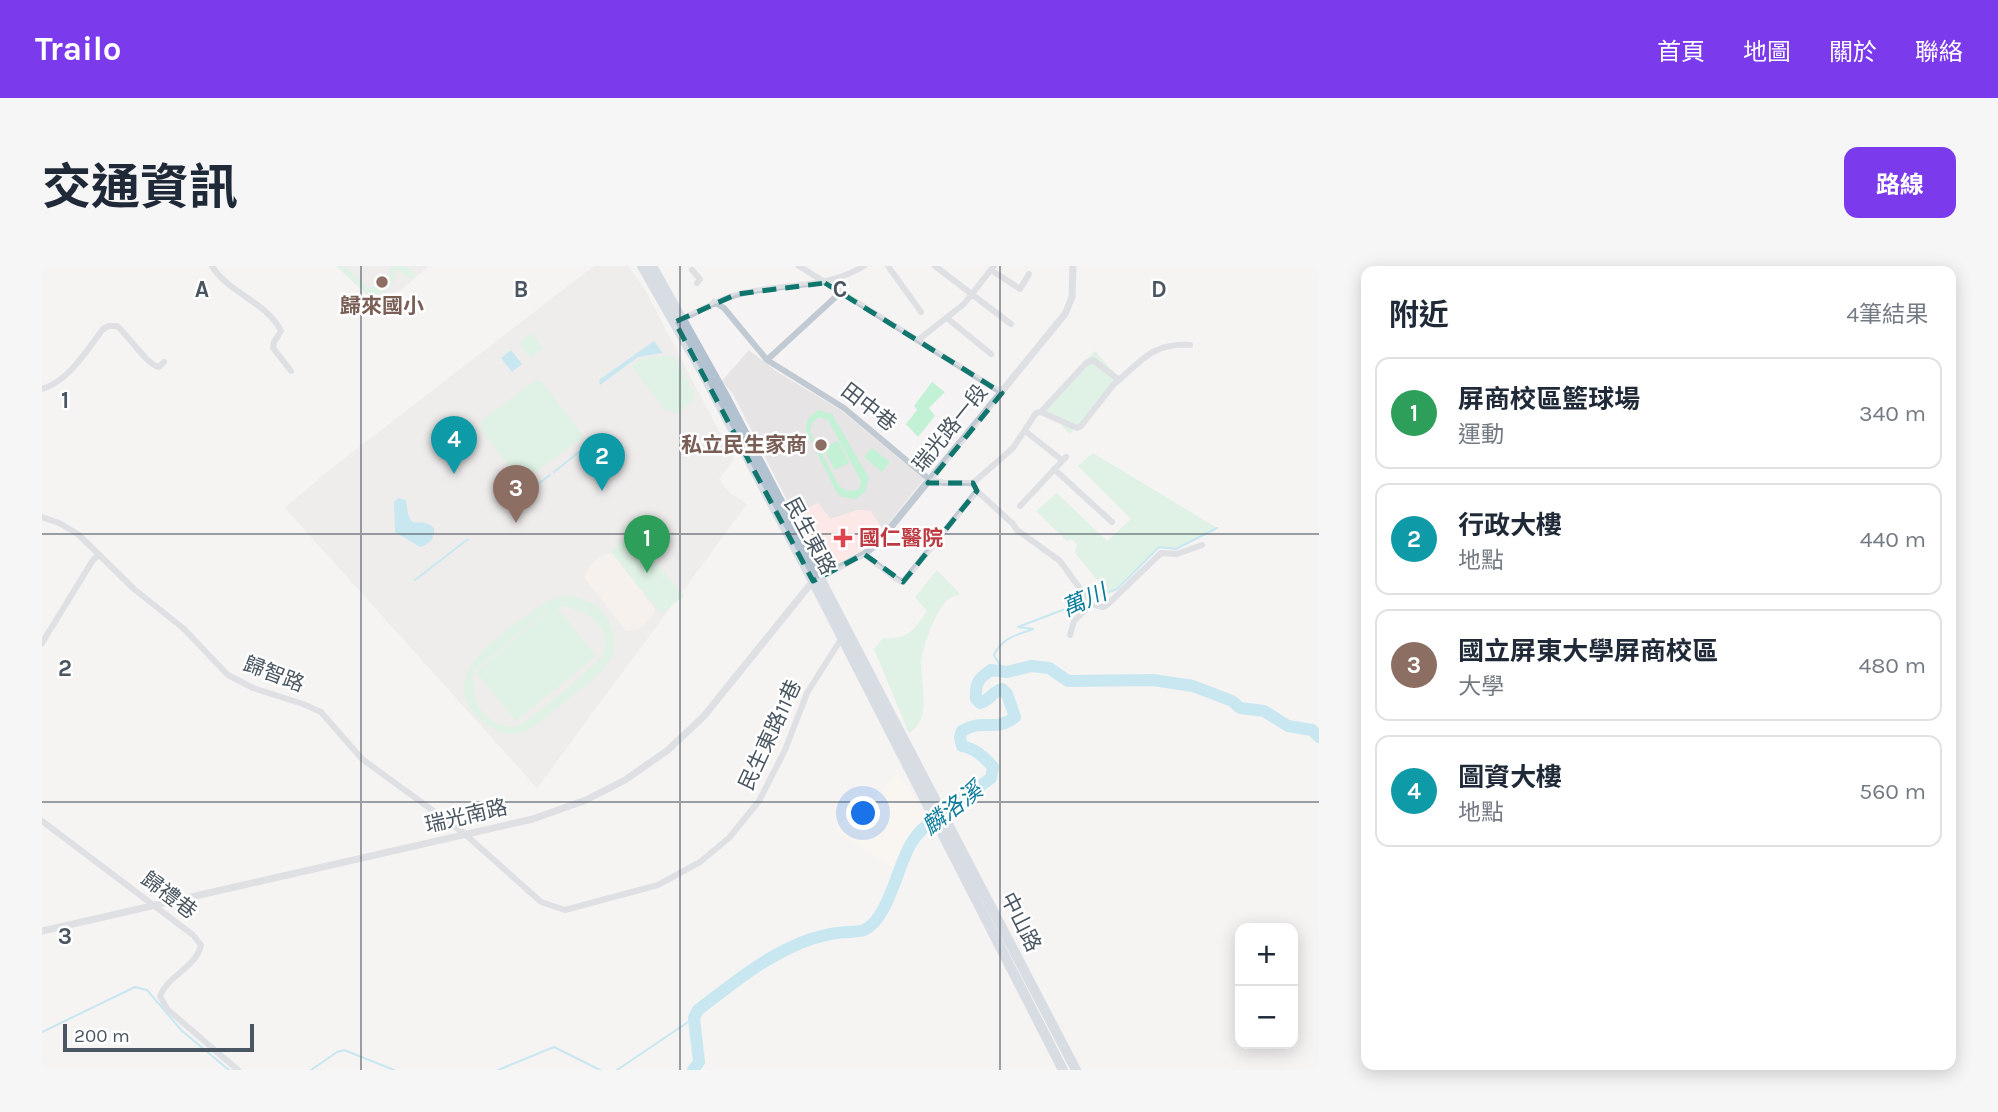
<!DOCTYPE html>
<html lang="zh-TW">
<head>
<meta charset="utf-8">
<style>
	:root { --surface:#fff; --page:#f6f6f7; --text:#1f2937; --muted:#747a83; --line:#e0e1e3; --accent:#7c3aed }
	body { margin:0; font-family:Karla,"Noto Sans TC",sans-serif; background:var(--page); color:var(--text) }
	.controls { position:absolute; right:21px; bottom:21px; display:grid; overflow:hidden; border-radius:14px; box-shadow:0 4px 18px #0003 }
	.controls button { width:63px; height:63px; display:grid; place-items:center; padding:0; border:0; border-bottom:2px solid var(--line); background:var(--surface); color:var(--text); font:35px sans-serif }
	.scale { position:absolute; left:21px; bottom:18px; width:191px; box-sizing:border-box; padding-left:7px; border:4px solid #4a5661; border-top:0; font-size:19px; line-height:24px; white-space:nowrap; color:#4a5661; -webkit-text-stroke:5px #fff; paint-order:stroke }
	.you { position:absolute; left:822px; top:548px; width:24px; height:24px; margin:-18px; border:5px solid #fff; border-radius:50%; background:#1a73e8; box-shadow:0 0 0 10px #1a73e833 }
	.badge { display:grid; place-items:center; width:46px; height:46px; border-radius:50%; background:var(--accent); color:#fff; font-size:23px; font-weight:700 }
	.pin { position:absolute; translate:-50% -58px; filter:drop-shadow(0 2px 4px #0008) }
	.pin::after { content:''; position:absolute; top:37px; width:24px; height:21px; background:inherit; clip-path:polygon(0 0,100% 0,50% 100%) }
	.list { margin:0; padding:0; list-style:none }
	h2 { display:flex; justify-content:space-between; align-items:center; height:91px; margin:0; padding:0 28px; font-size:30px }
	h2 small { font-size:23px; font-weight:400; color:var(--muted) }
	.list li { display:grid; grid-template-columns:46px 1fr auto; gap:21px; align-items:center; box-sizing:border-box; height:112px; margin:0 14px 14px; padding:0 14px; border:2px solid var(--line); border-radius:14px }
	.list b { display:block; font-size:26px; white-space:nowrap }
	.list p { margin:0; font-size:23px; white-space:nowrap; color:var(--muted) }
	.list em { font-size:23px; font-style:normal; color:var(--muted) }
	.map { position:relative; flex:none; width:1277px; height:804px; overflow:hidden; border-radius:14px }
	header { display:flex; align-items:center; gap:42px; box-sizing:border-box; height:98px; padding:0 35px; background:var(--accent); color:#fff }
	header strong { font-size:33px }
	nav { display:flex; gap:38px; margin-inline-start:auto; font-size:24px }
	.intro { display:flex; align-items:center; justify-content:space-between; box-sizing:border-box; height:168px; padding:0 42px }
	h1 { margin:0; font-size:49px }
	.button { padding:18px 32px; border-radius:14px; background:var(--accent); color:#fff; font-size:24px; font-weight:700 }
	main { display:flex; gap:42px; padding:0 42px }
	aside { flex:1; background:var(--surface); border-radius:14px; box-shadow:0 4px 18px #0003 }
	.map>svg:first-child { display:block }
</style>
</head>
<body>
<header>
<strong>Trailo</strong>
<nav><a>首頁</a><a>地圖</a><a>關於</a><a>聯絡</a></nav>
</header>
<div class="intro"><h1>交通資訊</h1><a class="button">路線</a></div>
<main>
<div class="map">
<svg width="1277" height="804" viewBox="0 0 1277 804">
	<rect width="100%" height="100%" fill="#f5f3f3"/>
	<path fill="#fdf9ef" d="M857,504V511L866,520L883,556L861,577L851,602L793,564L807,547L815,554Z"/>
	<path fill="#e6e4e5" d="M294,0H387L359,24L334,31L326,30Z
		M552,0H586L602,22L692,194L677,213L688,227L705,238L495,522L243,242L286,205Z
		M707,84L734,105L800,145L882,213L841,264L828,245L816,244L789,253L776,238L752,248L691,128L680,115Z"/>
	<path fill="#fce8e6" d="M776,237L789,253L817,244L829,245L841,264L823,283L781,305L782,297L752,248Z"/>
	<path fill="#c3f1d5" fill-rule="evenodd" d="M294,0H303L326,22L343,19L348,11V0H364L373,9L369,14L355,2C353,19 344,31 325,28Z
		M488,68L492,70L501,82L489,92L477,77Z
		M1053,85L1079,115L1028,168L1000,140Z
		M616,90L633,91L654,130L637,148L623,144L590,101C596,91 605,92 616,90Z
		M494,114L500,116L540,168V172L483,214L476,212L441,166L439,160L441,153Z
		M890,116L903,126L887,142L893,150L876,171L864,158L875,144L872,140Z
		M776,144L790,148L827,212L824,224L815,233L800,231L795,227L763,163L766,153ZM777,151L786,154L818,213L819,218L816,224L806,225L797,220L768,166L770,157Z
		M796,175L807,197L793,204L781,182Z
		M830,182L848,196L840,206L822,191Z
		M1051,187L1175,262L1134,283L1117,282L1075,323L1066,327L1033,287L1035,278L1029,273L1025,275L994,245L1015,227L1065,275L1089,253L1036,200Z
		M590,268L642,330L619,348L568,285Z
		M895,304L918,328C913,330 908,331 904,335C893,347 878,385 879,401C880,422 889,454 867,467L832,383L841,372C864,375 874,363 885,345L873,331Z
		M528,329C536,332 545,334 553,339C571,351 579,382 564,400C552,415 534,426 520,438C505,449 490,467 471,468C453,469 432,451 425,436C408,397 470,361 496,341L507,334ZM523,340C548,347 568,358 562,388C553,399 485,458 474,461C465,463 451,456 444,450C431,438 430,422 432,405L499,350L507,345L434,406L474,455L554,390L515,342Z"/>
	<path fill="#f5f0e5" d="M570,287L613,343C610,356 597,365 584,365L542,311C547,299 557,289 570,287Z"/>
	<path fill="#90daee" d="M612,75L621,87L596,91L558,119L557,114Z
		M469,84L480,98L470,106L459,92Z
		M356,232L364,234C368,271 374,247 392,262C393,272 388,278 378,281L353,266L352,236Z"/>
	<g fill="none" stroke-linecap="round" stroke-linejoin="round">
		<path stroke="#90daee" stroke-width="2" d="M512,206L547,178
			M485,226L508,209
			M373,314L426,273
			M1049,333L1075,323L1117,281L1134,283L1175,262
			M962,406L952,389C961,371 973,370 991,363L976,361L1044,335
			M0,766L93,721L105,724L140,765L187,804
			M269,804L295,786L302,784L352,804
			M456,804L512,781L558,804
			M575,804L652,752"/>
		<path stroke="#90daee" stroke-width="12" d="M651,804L657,796L652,752L656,744C691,717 726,688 769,673C777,671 786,668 795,667C803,665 814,667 822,664C847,653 856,597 870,576C883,554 927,529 949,512L951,501C942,491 934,483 920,480L918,471L920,465C941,452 953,467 973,451L965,428L960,423C951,425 947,435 938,437L934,433C933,417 936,413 949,404L965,406L989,400L1007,402L1026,415L1111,414L1151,420L1190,435L1198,442L1222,445L1246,460L1270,464L1277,471"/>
		<path stroke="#c1cad2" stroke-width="6" d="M170,0C186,27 225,36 239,65L232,76L231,82L249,105
			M757,0L960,127
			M846,0L879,46
			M893,0L969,58
			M0,2L2,0
			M650,4L658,13L655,17
			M949,4L978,23L987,8
			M672,36L682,42L725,94L802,142L888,214L902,217H931L971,182L994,147L999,146L1044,97L1051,94L1077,114L1072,118L1039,160L1035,162L999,146
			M905,52L949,88
			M638,54C657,46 674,34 694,29C737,17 783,24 822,0
			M876,74L922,38L952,0
			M725,94L799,26
			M1077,114C1102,92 1112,77 1148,79
			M0,123C27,115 45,84 61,63L67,60H75C87,70 105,99 117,101L122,96
			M983,165L1020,194
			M1012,203L1070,256
			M931,217L935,225L971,258L975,264L1018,295L1049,338L1061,341L1065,339L1119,287L1135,288L1160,279
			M978,240L1024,191
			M0,251L17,257L36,268L92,323L141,362L186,409L211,422L261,438L279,446L320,493L423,568L499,636L523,644L616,619L658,596L687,572L717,535L743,484L765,427L801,370
			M822,288L853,312L861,316L935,225
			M1028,369L1032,355L1049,338
			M0,377L51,294L57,289
			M0,555L151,669L159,679C154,702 126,709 118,730L125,743L196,804"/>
		<path stroke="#c1cad2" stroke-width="7" d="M0,665L491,553L544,534L583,514L626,484L662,450L771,315L822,288L835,278L1023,48L1030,31L1031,0"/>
		<path stroke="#b3c2d1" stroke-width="10" d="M600,0L661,107L771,315L1021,804
			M610,0L684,132L1034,804"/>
	</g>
	<path d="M0 0H1277V804H0ZM783,17L960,127L886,217H931L935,225L861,316L822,288L771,315L633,56L695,28Z" fill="#f5f3f3" fill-opacity=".55" fill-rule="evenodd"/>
	<path fill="none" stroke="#0f766e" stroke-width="5" stroke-dasharray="14 9" stroke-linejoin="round" d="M783,17L960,127L886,217H931L935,225L861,316L822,288L771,315L633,56L695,28Z"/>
	<path fill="none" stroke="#4a5661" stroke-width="2" stroke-opacity="0.55" d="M319,0V804M638,0V804M958,0V804M0,268H1277M0,536H1277"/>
	<g fill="#8d6e63" stroke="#fff" stroke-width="2.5">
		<circle cx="340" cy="16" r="7"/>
		<circle cx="779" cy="179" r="7"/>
	</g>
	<path fill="#e0444e" stroke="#fff" stroke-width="2.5" d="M797.5 261.5h7v7h7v7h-7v7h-7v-7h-7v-7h7z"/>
	<g text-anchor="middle" stroke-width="5" stroke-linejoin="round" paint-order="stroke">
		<g font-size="21" font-weight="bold" fill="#785e54" stroke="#fff">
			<text x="340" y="47">歸來國小</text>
			<text x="765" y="186" text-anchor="end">私立民生家商</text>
		</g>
		<g font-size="21" fill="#4a5661" stroke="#fff">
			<text transform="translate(827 141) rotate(38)" y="7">田中巷</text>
			<text transform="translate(908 162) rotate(-51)" y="7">瑞光路一段</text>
			<text transform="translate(768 270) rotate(62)" y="7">民生東路</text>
			<text transform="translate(232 408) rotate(21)" y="7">歸智路</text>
			<text transform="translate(728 469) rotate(-65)" y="7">民生東路11巷</text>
			<text transform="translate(424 550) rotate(-13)" y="7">瑞光南路</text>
			<text transform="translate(127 629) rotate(37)" y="7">歸禮巷</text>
			<text transform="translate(979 656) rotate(63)" y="7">中山路</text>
		</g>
		<g font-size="21" font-weight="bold" fill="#be3a42" stroke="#fff" text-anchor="start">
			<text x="817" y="279">國仁醫院</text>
		</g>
		<g font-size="23" font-style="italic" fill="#0c7c9b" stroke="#fff">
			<text transform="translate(1042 334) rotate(-24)" y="8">萬川</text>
			<text transform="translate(910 542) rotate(-38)" y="8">麟洛溪</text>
		</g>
	</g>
	<g font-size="23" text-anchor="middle" font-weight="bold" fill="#4a5661" stroke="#fff" stroke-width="5" stroke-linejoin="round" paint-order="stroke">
		<text x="160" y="31">A</text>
		<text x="479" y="31">B</text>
		<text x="798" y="31">C</text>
		<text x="1117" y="31">D</text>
		<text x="23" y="142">1</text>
		<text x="23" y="410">2</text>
		<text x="23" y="678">3</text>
	</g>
</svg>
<div class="controls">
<button>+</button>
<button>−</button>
</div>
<div class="scale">200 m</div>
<div class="you"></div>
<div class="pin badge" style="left:605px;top:307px;background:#2e9e5b">1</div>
<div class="pin badge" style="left:560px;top:225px;background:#0f9aa8">2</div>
<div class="pin badge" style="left:474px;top:257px;background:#8d6e63">3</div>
<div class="pin badge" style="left:412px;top:208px;background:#0f9aa8">4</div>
</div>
<aside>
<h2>附近<small>4筆結果</small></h2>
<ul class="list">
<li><span class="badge" style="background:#2e9e5b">1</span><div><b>屏商校區籃球場</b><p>運動</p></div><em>340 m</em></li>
<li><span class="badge" style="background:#0f9aa8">2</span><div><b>行政大樓</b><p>地點</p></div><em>440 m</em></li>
<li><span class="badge" style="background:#8d6e63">3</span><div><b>國立屏東大學屏商校區</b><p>大學</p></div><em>480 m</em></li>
<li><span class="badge" style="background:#0f9aa8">4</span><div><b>圖資大樓</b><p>地點</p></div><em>560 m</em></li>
</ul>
</aside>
</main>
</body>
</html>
